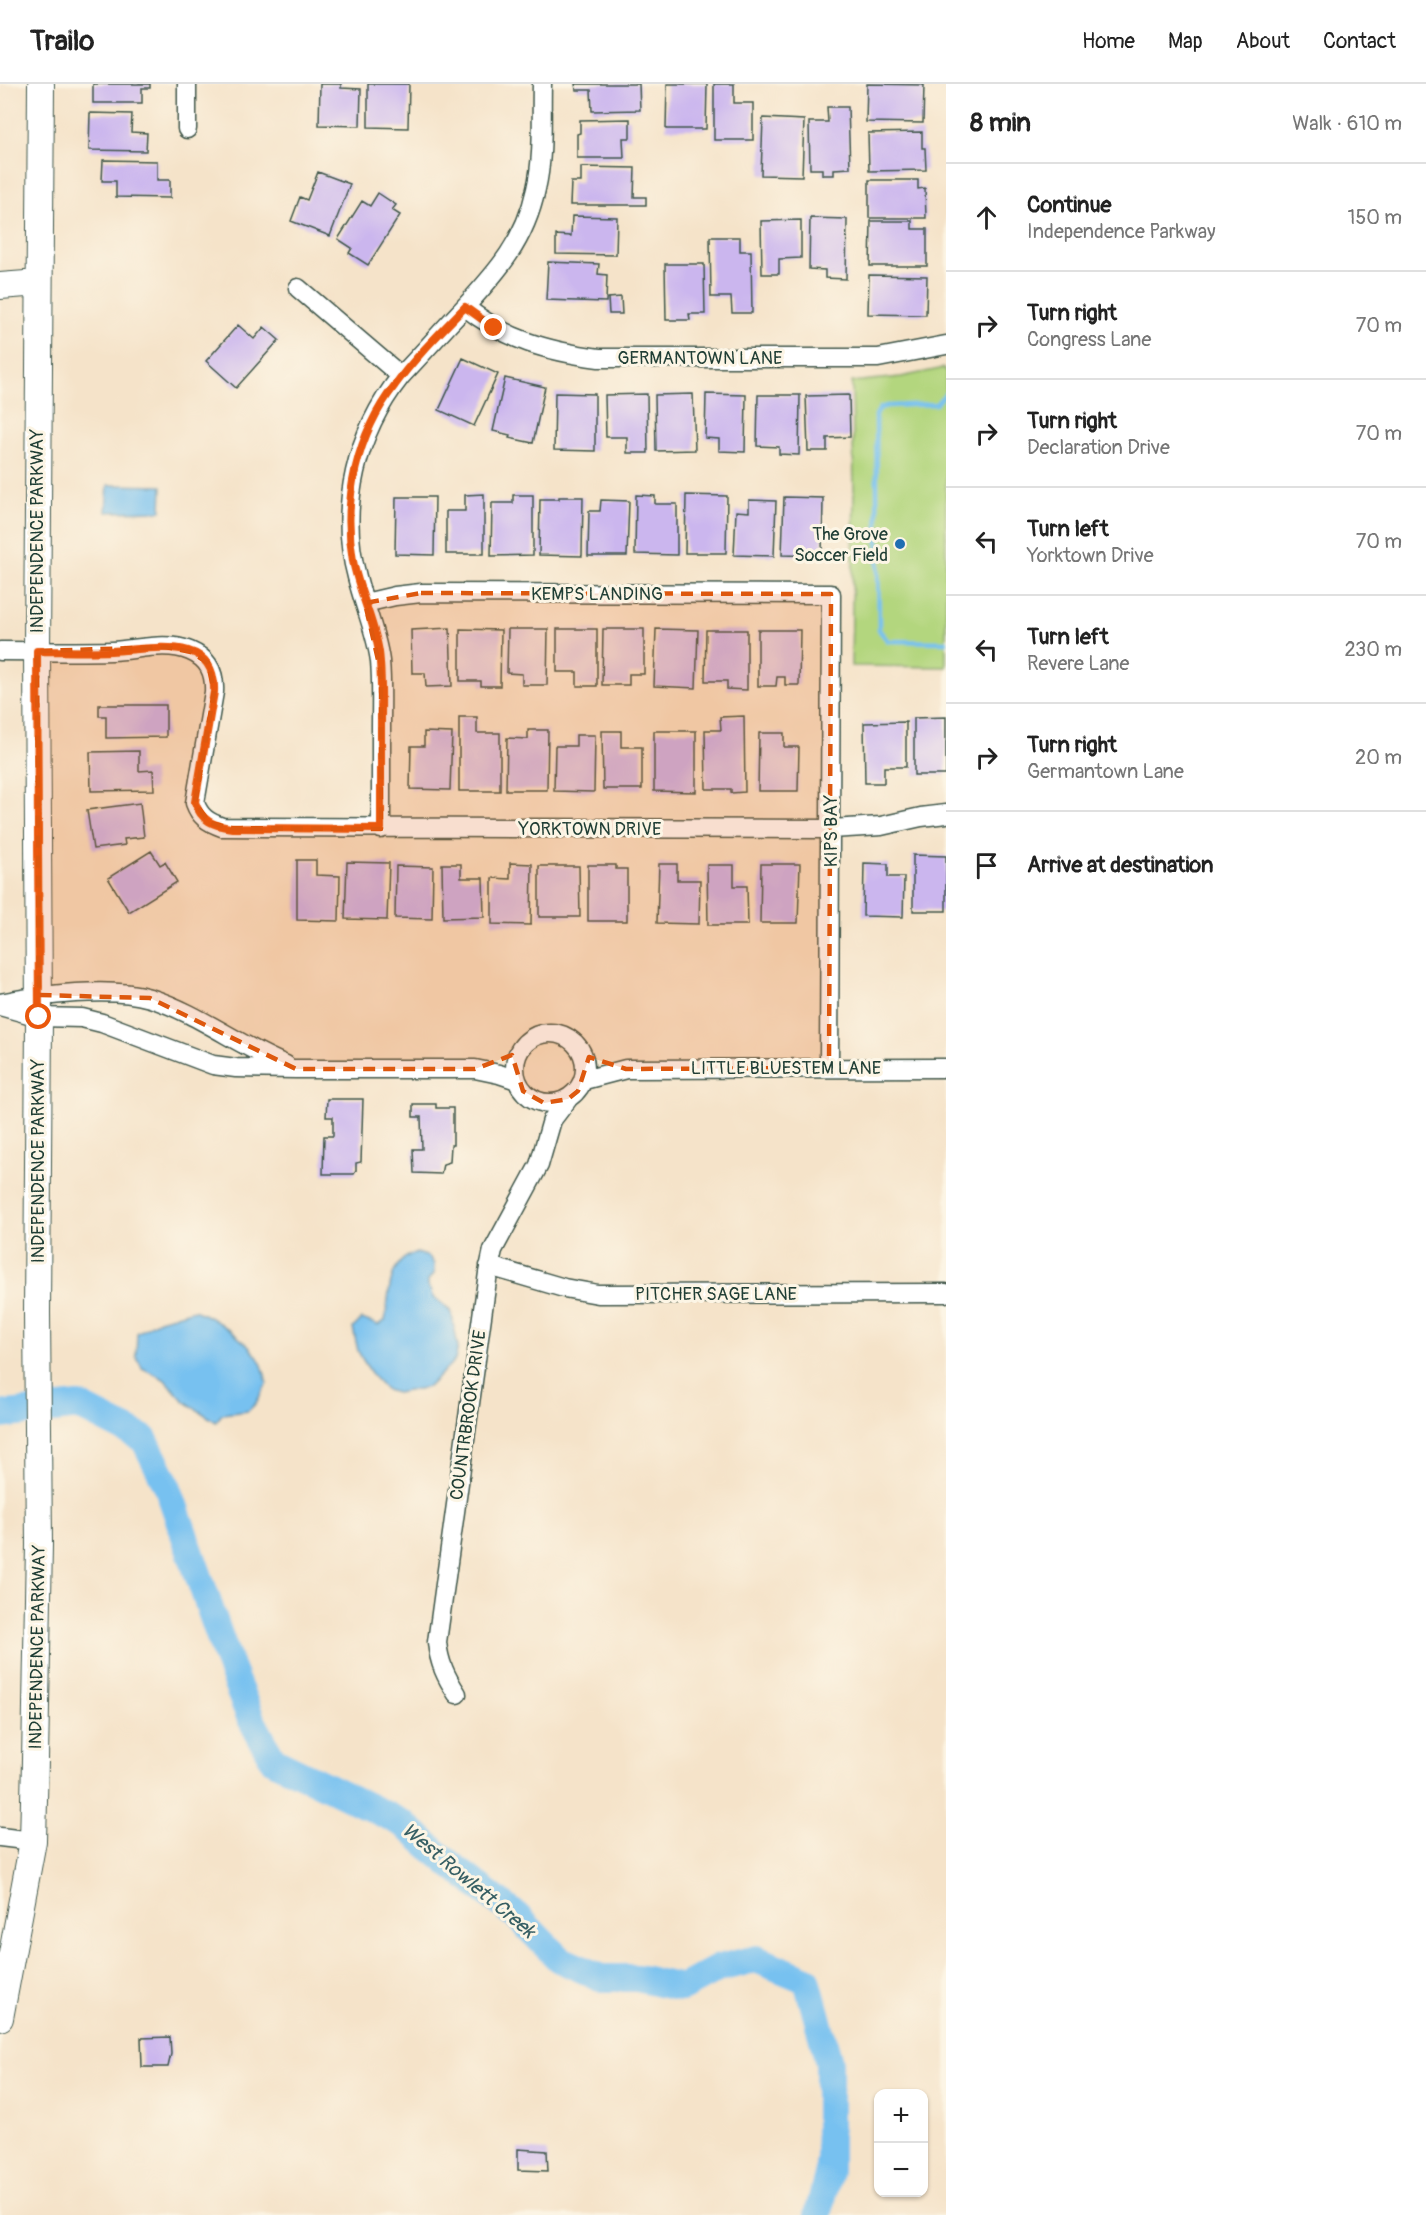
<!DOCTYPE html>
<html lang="en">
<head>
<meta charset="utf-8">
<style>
	:root { --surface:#fff; --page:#f6f6f6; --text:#222; --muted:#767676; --line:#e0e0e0 }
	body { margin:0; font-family:Pangolin,sans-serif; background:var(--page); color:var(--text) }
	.controls { position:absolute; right:18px; bottom:18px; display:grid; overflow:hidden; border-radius:12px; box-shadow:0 2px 4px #0004 }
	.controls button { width:54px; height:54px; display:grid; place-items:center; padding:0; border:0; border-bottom:2px solid var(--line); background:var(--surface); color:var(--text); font:30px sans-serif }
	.stop { position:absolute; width:18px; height:18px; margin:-14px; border:4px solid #ea580c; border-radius:50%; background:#fff }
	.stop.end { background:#ea580c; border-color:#fff; box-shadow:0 2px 6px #0008 }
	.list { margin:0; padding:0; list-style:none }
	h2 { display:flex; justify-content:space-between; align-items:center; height:78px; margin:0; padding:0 24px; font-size:26px }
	h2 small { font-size:20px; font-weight:400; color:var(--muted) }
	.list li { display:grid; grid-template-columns:39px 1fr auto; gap:18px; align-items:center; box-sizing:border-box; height:108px; padding:0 24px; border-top:2px solid var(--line) }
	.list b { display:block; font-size:22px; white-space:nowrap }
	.list p { margin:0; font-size:20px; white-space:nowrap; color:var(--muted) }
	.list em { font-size:20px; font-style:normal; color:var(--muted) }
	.icon { flex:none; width:33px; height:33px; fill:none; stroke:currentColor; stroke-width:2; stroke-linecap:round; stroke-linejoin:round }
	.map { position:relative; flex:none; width:946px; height:2131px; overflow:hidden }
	header { display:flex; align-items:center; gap:36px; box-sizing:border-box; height:84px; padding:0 30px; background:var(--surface); border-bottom:2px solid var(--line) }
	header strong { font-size:28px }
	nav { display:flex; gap:33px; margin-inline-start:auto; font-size:21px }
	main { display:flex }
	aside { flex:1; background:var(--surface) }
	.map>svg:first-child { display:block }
</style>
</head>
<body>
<header>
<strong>Trailo</strong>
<nav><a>Home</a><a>Map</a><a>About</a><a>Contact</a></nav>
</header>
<main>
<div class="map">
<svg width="946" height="2131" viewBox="0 0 946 2131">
	<rect width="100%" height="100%" fill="#fcf5e5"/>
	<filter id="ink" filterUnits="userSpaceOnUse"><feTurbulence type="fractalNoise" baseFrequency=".0167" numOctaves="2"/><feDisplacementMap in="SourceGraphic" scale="12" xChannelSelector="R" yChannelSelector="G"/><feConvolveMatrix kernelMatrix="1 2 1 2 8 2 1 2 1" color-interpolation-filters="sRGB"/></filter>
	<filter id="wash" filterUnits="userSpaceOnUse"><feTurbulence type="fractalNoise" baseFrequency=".008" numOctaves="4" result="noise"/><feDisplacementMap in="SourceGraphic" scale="24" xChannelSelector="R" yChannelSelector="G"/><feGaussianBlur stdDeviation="1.35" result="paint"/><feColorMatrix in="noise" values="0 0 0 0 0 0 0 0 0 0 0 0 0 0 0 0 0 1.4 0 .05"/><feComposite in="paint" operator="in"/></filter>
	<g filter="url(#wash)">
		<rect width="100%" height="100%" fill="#f5e3c9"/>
		<path fill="#b3d67e" stroke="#698a59" stroke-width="1.5" d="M944,284L946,288V583L851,582L854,408L852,298L901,293Z"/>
		<path fill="#77c1f0" stroke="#4b7f92" stroke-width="1.5" d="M108,401L162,402L161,427L106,428Z
			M417,1169L429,1173L434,1180V1190L428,1196V1202L434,1213L451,1227L458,1263L455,1276L428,1303L397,1309L386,1306L373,1292L363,1276L358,1267L353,1244L362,1235L378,1241L385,1237C390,1213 386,1175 417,1169Z
			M194,1226C214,1233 250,1259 260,1277C264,1284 265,1292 267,1299L256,1319L248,1327L222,1330L216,1338L184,1317L164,1295L142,1284L136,1272L137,1249L159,1236Z"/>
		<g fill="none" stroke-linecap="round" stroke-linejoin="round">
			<path stroke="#77c1f0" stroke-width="4.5" d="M946,309L936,320L887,322L880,324L876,331L879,546L888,557L946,558"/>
			<path stroke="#77c1f0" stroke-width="28" d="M0,1331L79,1322L144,1355L167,1401L232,1588L251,1635L273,1676L404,1740L451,1781L517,1832L559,1875L602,1894H637L682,1904L719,1884L756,1875L807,1896L829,1978V2087L818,2131"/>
		</g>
		<g id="blocks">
			<path fill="#cbb6ee" d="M93,0H150V4H142V19H93Z
				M320,0H341V4L361,5L360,42L319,41Z
				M368,0H409L408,44L368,43Z
				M575,0H639L640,26L592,27L591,6H576Z
				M667,0H707L706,45H666Z
				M714,0H734V19H753V56H714Z
				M867,0L924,1L923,39L866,38Z
				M827,23H848L850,84L834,85V91H822V85H810L809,38H828Z
				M90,29L132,30L131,48L147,49L146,67L89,66Z
				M763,34L804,36L802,92L761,91Z
				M630,35V54H623L624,74H577V50L580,49V36Z
				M922,48V64H925L926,86L869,87L868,49Z
				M103,76L157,77V96H170V114L116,113V97H102Z
				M581,83L635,84L634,113H646V121H570L571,98H581Z
				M318,88L350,100L330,152L291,137L300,113L307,116Z
				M869,96H918V105L925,104L926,134H869Z
				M378,109L396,121L392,126L400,131L368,181L349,169L352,164L338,155L362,117L370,122Z
				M572,132L617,133L616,171L556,170V151L571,152Z
				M810,134L847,135L846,195L825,194V186L809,185Z
				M801,136V174L779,175V190H762L761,137Z
				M871,137H912V145H927V182H870Z
				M710,153H740V167H751L752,229H732L731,213H711Z
				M548,178L599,180L598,190L607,191L606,218L546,216Z
				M665,180H704L705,230H689L690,236H666Z
				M869,191L927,192L926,231L868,230Z
				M621,213L622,230H609L608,214Z
				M238,241L254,255L264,243L279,256L236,304L206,277Z
				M463,274L498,290L474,342L439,326Z
				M505,294L545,303L533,359L509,354L510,351L493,347Z
				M555,309L595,310V367L554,366Z
				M647,310L648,369H627V353H606L605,311Z
				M693,310L695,366L656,367L655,311Z
				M706,310L746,311L745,368L719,367V355L705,354Z
				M758,311H800L799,371L779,370V363L757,362Z
				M849,311L850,353L827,354V367H808L806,312Z
				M484,410V470H446V427H465V411Z
				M513,411H533V471L491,472L492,419H513Z
				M636,411L655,412V420H677V471L635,470Z
				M686,411L727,412L726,469H685Z
				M396,413H435L434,471L395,470Z
				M559,413H583L582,472L539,471L540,415H559Z
				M784,413L823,414L822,472L782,471Z
				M601,416L629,417L627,472H588L589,427H600Z
				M749,416L776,417L774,472L734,471L736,427L749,428Z
				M450,544L452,602L426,603L425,589H412L411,546Z
				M460,545L501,546L500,602H481V597H460Z
				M508,545H548L547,601H522V590L507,589Z
				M557,545H597V602H577V588H557Z
				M603,545H644V590H629V601H602Z
				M656,545L698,546L696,604L654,602Z
				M706,546H747V606L727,605V597H705Z
				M758,546H800L799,601H785V593H777L776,602H758Z
				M99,621H166V653L106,654V632H99Z
				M744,632L745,708L731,709V705H706L705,646H721L720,633Z
				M459,633H477V649H500V707H459Z
				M946,633V691H914V634Z
				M906,638V683H884V699H865L864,639Z
				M528,646H548L547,706H506L507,654L528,655Z
				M602,647H621V663H642V705H603Z
				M654,647H696V708L654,707Z
				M424,648L452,649L450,706L410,705L411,662H424Z
				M759,649H784V663H799L798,707H758Z
				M576,651H595L594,708L554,707L555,662H576Z
				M139,667V687L153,686L154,706L91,707L90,668Z
				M140,719L144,753L124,755L125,761L93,765L87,726Z
				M151,767L160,781L165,778L177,798L129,828L108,794Z
				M913,771L946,772V827H913Z
				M297,776H316V791L340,792L339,837L297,836Z
				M347,778L389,779L387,836L345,835Z
				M510,779L532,780L531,841L492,840V794L510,795Z
				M864,779L888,780V793H904L903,833L863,832Z
				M442,780H461V794H483L484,833L443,834Z
				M659,780H677V796H700L699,840L657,839Z
				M761,780H800L798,839H760Z
				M588,781H616V785H627V837H588Z
				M707,781H734V802H747L748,841H708Z
				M396,782L433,783L432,835L395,834Z
				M539,782H579L580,833H539Z
				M327,1015H363L361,1078L356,1079V1087L354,1090H323L324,1052H333V1033H326Z
				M413,1020H436V1024H453V1061H451L450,1078L443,1080L441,1090L414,1089L413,1065H422L421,1033H413Z
				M170,1953L171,1970L168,1983H142L141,1954Z
				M518,2065L547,2067L548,2087L518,2086Z"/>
		</g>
	</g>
	<g filter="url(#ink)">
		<use href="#blocks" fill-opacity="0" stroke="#3f564a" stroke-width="1.5"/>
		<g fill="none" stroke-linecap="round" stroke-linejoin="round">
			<g stroke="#3f564a" stroke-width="21">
				<path id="minor" d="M187,45V0
					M298,204L401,292
					M465,223C507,256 546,267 599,274H878L946,261
					M365,519L395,512L421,509L831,510L829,984
					M0,567C37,567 75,568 112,567C137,566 166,557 190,567C209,575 215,589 214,608L195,719C200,733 208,738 222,743L831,745L881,742L921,733L946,730
					M381,745C381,712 381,678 381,645C381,622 382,599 380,577C376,547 364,522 357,493C338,423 356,349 401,292C422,270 442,247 463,225C498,187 525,157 536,105C544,71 541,35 542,0
					M0,919C40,911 111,902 150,914C198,929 239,962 286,981
					M0,922L39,933L82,934L102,939L213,981L236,984L296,985H475L499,990L517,996
					M515 984a35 35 0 1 1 70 0a35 35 0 1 1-70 0Z
					M584,996L626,985L946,984
					M489,1182L564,1204L598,1210L946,1209
					M457,1610C446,1593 439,1579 437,1558L488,1189L493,1166L539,1081L552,1036L568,1015
					M0,1753L33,1757"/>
			</g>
			<g stroke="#3f564a" stroke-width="28">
				<path id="secondary" d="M0,202L39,199
					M0,1934L33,1757L35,1676L39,1461L37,1229L39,933L37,567L41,0"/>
			</g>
			<use href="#minor" stroke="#fff" stroke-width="18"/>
			<use href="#secondary" stroke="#fff" stroke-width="26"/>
		</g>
	</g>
	<g fill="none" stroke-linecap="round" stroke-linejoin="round" filter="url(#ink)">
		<path stroke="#ea580c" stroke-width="8" d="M39,933L37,567C62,567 87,568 111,567C149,566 217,548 214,608L195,718C201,737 214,742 232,744L381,745C381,710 381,675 381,641C381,617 382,592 379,568C374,536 359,508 353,477C342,415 357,350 395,301C415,273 441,248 465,223L494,244"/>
	</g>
	<path fill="#de580e" fill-opacity="0.2" stroke="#de580e" stroke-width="4.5" stroke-dasharray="12 8" stroke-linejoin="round" d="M421,509L831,510L829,984L626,985L589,973L578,1007L568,1015L544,1019L523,1007L512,971L475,985H296L150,914L39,911L37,567L165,563L191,568L208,579L214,608L195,719L210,739L232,744L381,745V589L365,519Z"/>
	<circle fill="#1f6fb2" stroke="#fcf5e5" stroke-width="2" cx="900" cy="460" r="6"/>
	<g text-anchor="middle" stroke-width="6" stroke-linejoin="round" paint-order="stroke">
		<g font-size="18" fill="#1f3d34" stroke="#fcf5e5">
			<text x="700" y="280">GERMANTOWN LANE</text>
			<text transform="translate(37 447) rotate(-90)" y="6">INDEPENDENCE PARKWAY</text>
			<text x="597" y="516">KEMPS LANDING</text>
			<text x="590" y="751">YORKTOWN DRIVE</text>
			<text transform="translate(831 747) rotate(-90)" y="6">KIPS BAY</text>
			<text x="786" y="990">LITTLE BLUESTEM LANE</text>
			<text transform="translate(38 1077) rotate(-90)" y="6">INDEPENDENCE PARKWAY</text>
			<text x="716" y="1216">PITCHER SAGE LANE</text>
			<text transform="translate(468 1331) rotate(-82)" y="6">COUNTRBROOK DRIVE</text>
			<text transform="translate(37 1563) rotate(-89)" y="6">INDEPENDENCE PARKWAY</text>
		</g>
		<g font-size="18" fill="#1f3d34" stroke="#fcf5e5" text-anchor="end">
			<text x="888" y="456">The Grove<tspan x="888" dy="21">Soccer Field</tspan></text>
		</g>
		<g font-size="20" font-style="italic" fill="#355e63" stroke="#fcf5e5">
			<text transform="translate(469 1796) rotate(40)" y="7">West Rowlett Creek</text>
		</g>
	</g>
</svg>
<div class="controls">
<button>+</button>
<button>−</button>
</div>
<div class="stop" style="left:39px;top:933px"></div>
<div class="stop end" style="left:494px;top:244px"></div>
</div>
<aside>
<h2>8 min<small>Walk · 610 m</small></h2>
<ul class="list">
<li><svg class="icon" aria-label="ahead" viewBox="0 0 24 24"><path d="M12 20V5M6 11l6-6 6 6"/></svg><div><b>Continue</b><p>Independence Parkway</p></div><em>150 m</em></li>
<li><svg class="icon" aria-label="right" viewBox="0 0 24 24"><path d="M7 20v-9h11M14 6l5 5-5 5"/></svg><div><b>Turn right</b><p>Congress Lane</p></div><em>70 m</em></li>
<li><svg class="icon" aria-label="right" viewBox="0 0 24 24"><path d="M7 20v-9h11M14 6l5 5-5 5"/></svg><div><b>Turn right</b><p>Declaration Drive</p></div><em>70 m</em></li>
<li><svg class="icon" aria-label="left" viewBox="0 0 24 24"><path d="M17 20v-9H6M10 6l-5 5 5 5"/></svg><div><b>Turn left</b><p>Yorktown Drive</p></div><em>70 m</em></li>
<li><svg class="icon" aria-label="left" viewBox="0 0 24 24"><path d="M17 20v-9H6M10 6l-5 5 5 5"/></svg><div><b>Turn left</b><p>Revere Lane</p></div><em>230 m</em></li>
<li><svg class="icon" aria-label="right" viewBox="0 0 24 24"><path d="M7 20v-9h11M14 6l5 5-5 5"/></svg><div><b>Turn right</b><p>Germantown Lane</p></div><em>20 m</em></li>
<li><svg class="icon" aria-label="arrive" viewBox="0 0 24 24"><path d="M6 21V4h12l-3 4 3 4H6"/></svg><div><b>Arrive at destination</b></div></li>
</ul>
</aside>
</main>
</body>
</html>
